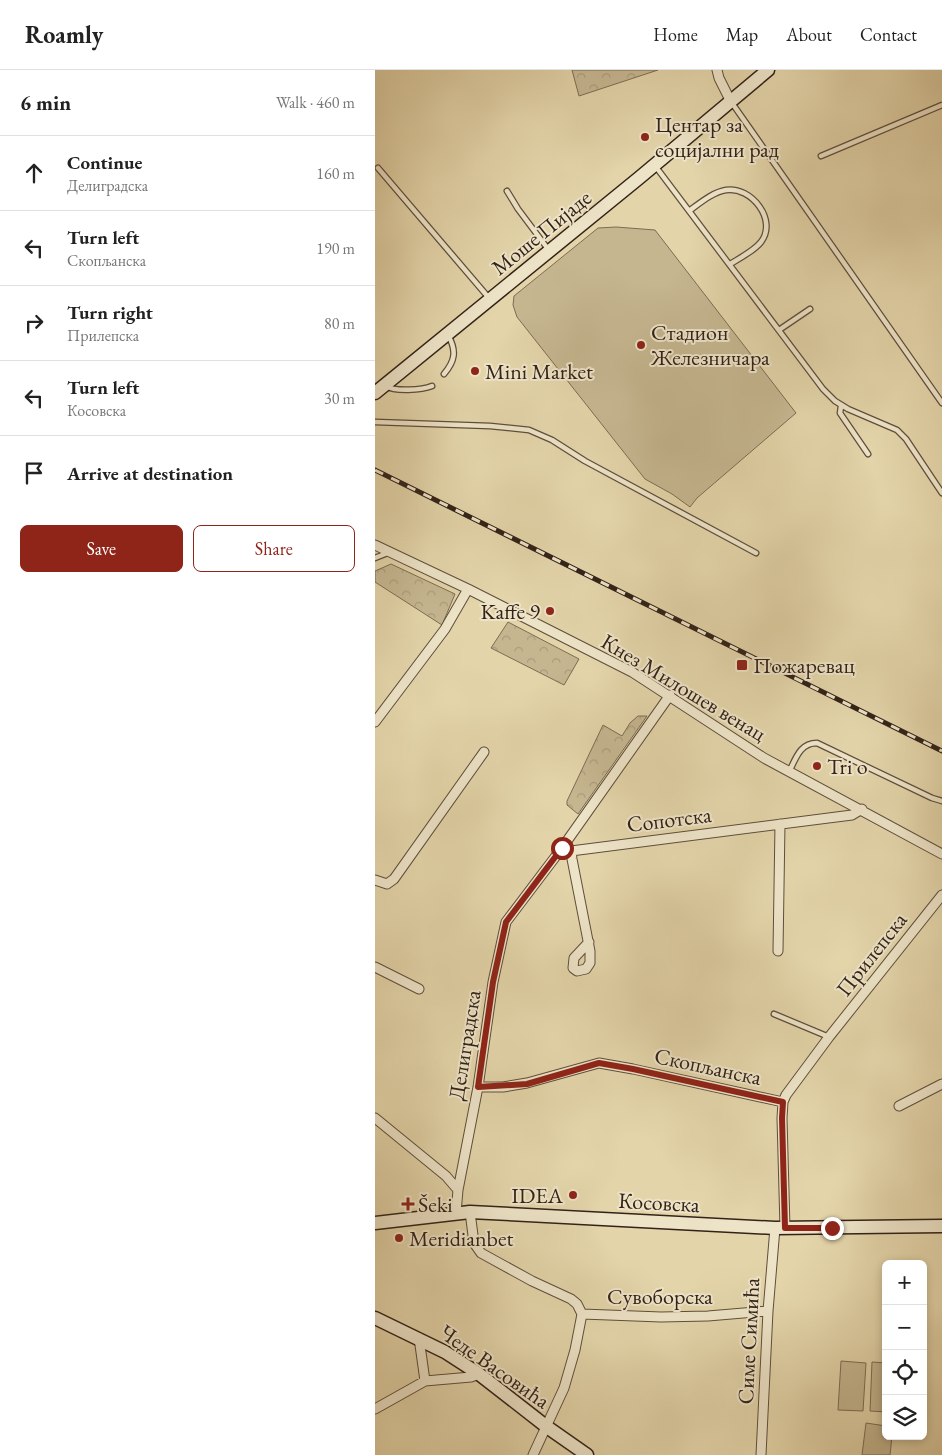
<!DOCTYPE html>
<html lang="en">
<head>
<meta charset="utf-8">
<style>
	:root { --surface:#fff; --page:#f6f6f6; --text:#222; --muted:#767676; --line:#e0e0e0; --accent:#8f2418 }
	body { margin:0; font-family:"EB Garamond",serif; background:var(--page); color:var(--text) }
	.controls { position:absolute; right:15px; bottom:15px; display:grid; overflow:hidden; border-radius:8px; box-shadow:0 2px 8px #0003 }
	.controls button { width:45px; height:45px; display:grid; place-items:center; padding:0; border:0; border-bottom:1px solid var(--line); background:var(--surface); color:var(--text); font:25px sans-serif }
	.stop { position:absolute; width:15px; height:15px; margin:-11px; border:4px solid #8f2418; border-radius:50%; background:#fff }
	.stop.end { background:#8f2418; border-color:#fff; box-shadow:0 1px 5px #0008 }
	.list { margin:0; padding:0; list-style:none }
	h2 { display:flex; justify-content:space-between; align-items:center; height:65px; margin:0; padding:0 20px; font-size:21px }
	h2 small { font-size:16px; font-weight:400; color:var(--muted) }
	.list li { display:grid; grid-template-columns:32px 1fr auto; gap:15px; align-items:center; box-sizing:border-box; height:75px; padding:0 20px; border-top:1px solid var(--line) }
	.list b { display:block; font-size:19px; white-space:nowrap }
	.list p { margin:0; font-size:16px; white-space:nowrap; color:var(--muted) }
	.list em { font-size:16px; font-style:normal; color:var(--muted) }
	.actions { display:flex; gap:10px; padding:15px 20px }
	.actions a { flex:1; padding:11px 0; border:1px solid var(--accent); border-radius:8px; text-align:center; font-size:18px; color:var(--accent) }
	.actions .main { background:var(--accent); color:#fff }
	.icon { flex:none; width:28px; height:28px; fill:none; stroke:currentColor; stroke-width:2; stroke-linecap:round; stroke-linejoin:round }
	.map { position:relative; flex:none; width:567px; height:1385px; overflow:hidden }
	header { display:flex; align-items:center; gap:30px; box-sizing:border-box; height:70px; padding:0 25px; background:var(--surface); border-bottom:1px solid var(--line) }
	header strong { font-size:24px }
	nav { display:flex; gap:28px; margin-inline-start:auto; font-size:18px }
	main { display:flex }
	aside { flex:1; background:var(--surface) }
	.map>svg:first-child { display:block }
</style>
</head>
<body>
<header>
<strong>Roamly</strong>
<nav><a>Home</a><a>Map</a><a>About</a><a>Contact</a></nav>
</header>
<main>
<aside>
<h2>6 min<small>Walk · 460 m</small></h2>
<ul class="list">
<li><svg class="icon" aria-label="ahead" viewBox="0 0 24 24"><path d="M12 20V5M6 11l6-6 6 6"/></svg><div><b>Continue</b><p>Делиградска</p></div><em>160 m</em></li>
<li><svg class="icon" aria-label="left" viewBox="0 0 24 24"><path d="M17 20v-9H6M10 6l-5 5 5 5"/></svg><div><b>Turn left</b><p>Скопљанска</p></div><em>190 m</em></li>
<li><svg class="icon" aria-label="right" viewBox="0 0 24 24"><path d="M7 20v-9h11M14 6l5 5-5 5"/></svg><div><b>Turn right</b><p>Прилепска</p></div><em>80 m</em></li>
<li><svg class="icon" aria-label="left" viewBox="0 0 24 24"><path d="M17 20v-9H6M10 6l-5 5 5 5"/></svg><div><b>Turn left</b><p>Косовска</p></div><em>30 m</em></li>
<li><svg class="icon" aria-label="arrive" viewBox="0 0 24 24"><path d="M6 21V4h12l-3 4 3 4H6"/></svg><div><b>Arrive at destination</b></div></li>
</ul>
<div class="actions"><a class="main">Save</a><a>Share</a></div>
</aside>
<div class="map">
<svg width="567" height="1385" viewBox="0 0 567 1385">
	<defs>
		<pattern id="forest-crowns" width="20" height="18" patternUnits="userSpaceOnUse" patternTransform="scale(1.25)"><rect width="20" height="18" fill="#c5b690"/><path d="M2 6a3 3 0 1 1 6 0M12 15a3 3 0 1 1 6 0" fill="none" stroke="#aa9c7b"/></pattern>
	</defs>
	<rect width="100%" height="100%" fill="#e3d4a9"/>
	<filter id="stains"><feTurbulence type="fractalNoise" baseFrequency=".004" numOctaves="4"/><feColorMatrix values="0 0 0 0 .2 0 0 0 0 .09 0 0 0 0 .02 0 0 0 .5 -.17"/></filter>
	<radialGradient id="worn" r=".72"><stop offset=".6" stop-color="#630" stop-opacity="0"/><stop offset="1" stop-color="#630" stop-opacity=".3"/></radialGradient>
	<path fill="url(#forest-crowns)" stroke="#7c6c54" d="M197,0H283L204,26Z
		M16,494L80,524L67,555L0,512V501Z
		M133,552L204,589L189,615L116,578Z
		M263,646H272L203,744L192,735V731L228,655L247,666L255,653Z"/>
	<path fill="#c5b690" stroke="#7c6c54" d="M241,157L280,160L421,343L322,428L315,437L297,424L270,409L142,247L138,235L139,226L223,158Z
		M466,1291L491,1293L488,1341L463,1340Z
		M497,1292L511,1293V1342L495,1341Z
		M491,1353L511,1356V1366H517L515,1385H487Z"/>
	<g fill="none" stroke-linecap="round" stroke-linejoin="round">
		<g stroke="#5e4e3c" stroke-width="7">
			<path id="lane" d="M357,33L567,333
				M446,86L567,35
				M281,97L448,319L460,331L473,339L522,360L531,369L567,423
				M3,98L114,228
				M132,121L143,139L173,179
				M314,141C325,133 338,122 351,120C376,116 403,150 386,172C379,181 365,188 355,194
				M404,260L435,239
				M69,304C80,291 82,281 73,265
				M11,316C20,322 47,320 57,316
				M466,336L465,343L493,384
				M0,352L115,356L154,360L177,370L210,391L381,483
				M0,488L15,482
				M414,702C421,688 425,673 442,673L557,728L567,731
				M399,944L454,967"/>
		</g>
		<g stroke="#5e4e3c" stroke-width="11">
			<path id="street" d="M342,0L344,8L355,30
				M0,475L93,519L257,602L389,688L567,784
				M0,652L70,559L93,519
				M187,778L196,781L477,745L487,739
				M196,781L197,789L215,881V893L211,899L202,901L198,898L199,888L214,872
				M0,810L12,814L19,809L109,682
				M403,881L405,754
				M0,897L44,919
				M103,1017H128L152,1013L224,993L258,999L408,1032
				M524,1036L567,1014
				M0,1048L71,1106L83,1120
				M95,1142L99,1173L106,1183L157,1211L196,1229L202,1234L207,1244L200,1280L189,1318L158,1385
				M81,1143L83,1120L103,1017L118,912L131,852L187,778L295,625
				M410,1158L407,1048L408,1032L411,1025L454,967L567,825
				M207,1244L286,1247L333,1246L393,1241
				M44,1268L50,1311
				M0,1339L50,1311L96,1307L104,1304
				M386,1385L393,1241L400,1158"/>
		</g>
		<g stroke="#322218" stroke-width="15">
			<path id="secondary" d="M0,323L264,108L393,0
				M0,1153L95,1142L400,1158L567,1156
				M0,1248L70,1282L104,1304L172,1357L212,1385"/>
		</g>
		<use href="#lane" stroke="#ede3c7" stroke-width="4.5"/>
		<use href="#street" stroke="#ede3c7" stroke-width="9"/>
		<use href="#secondary" stroke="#ede3c7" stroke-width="12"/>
		<g stroke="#322218" stroke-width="5">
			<path id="rail" d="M0,400L567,681"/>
		</g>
		<use href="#rail" stroke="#ede3c7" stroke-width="3" stroke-dasharray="9" stroke-linecap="butt"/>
	</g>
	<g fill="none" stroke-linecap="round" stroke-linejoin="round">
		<path stroke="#8f2418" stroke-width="6" d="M187,778L131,852L118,912L103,1017L152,1014L224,993L258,999L408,1032L407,1048L410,1158H457"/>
	</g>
	<g fill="#8f2418" stroke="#ede3c7" stroke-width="2">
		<circle cx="270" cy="67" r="5"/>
		<circle cx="266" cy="275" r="5"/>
		<circle cx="100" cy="301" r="5"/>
		<circle cx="175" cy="541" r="5"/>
		<rect x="361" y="589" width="12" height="12" rx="2.5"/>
		<circle cx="442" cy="696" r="5"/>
		<circle cx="198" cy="1125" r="5"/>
		<path d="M30.5 1126.5h5v5h5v5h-5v5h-5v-5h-5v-5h5z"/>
		<circle cx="24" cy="1168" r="5"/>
	</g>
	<g text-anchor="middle" stroke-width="4" stroke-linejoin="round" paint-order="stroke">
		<g font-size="22" fill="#322218" stroke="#ede3c7" text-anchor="start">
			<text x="280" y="62">Центар за<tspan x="280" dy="25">социјални рад</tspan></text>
			<text x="276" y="270">Стадион<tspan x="276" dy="25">Железничара</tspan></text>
			<text x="110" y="309">Mini Market</text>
			<text x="165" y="549" text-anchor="end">Kaffe 9</text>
			<text x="378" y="603">Пожаревац</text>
			<text x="452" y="704">Tri o</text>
			<text x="188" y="1133" text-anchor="end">IDEA</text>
			<text x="43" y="1142">Šeki</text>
			<text x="34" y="1176">Meridianbet</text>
		</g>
		<g font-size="22" fill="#322218" stroke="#ede3c7">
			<text transform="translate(166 162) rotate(-39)" y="8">Моше Пијаде</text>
			<text transform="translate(309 617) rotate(31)" y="8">Кнез Милошев венац</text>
			<text transform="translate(294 749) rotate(-7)" y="8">Сопотска</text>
			<text transform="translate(496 884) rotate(-52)" y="8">Прилепска</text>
			<text transform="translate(89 975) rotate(-81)" y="8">Делиградска</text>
			<text transform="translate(333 996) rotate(12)" y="8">Скопљанска</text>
			<text transform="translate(284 1132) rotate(3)" y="8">Косовска</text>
			<text x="285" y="1234">Сувоборска</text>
			<text transform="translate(373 1271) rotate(-87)" y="8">Симе Симића</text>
			<text transform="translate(120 1296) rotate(35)" y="8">Чеде Васовића</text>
		</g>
	</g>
	<rect width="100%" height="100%" filter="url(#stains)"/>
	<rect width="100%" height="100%" fill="url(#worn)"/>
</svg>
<div class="controls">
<button>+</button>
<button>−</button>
<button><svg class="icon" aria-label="locate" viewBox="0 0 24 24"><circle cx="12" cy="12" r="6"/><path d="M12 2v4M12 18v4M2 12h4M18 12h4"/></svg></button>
<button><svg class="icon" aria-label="layers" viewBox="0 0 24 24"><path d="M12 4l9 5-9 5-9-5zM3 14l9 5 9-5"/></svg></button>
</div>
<div class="stop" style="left:187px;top:778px"></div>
<div class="stop end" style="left:457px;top:1158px"></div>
</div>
</main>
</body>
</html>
